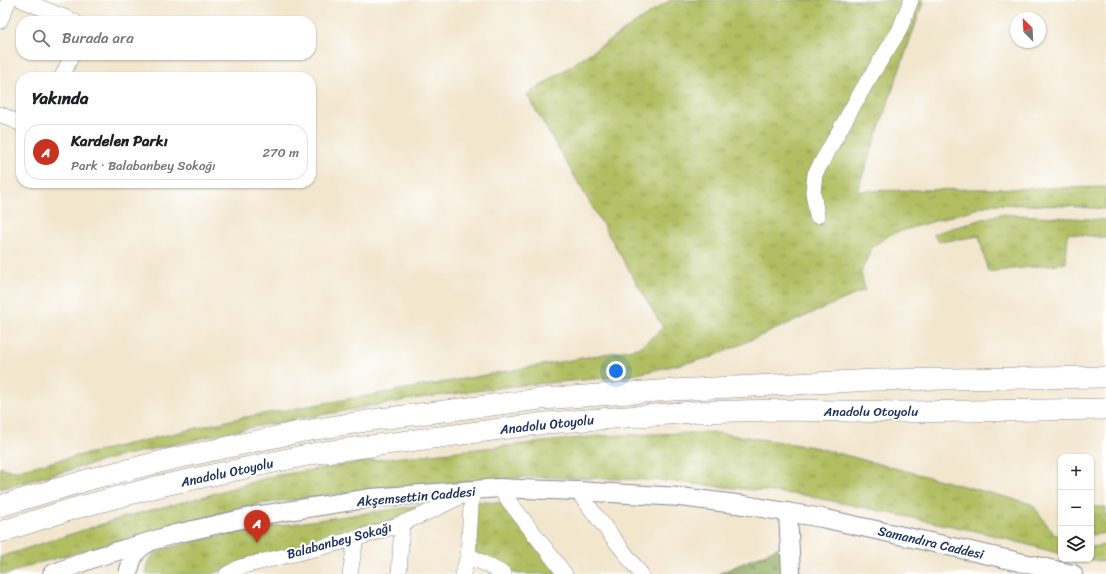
<!DOCTYPE html>
<html lang="tr">
<head>
<meta charset="utf-8">
<style>
	:root { --surface:#fff; --page:#f2f2f2; --text:#202124; --muted:#757577; --line:#e0e0e0; --accent:#c8321e }
	body { margin:0; font-family:Sriracha,sans-serif; background:var(--page); color:var(--text) }
	.controls { position:absolute; right:12px; bottom:12px; display:grid; overflow:hidden; border-radius:8px; box-shadow:0 1px 3px #0004 }
	.controls button { width:36px; height:36px; display:grid; place-items:center; padding:0; border:0; border-bottom:1px solid var(--line); background:var(--surface); color:var(--text); font:20px sans-serif }
	.compass { position:absolute; left:1010px; top:12px; width:36px; height:36px; border-radius:50%; background:var(--surface); box-shadow:0 1px 3px #0004; rotate:336deg }
	.you { position:absolute; left:616px; top:371px; width:14px; height:14px; margin:-10px; border:3px solid #fff; border-radius:50%; background:#1a73e8; box-shadow:0 0 0 6px #1a73e833 }
	.badge { display:grid; place-items:center; width:26px; height:26px; border-radius:50%; background:var(--accent); color:#fff; font-size:13px; font-weight:700 }
	.pin { position:absolute; translate:-50% -33px; filter:drop-shadow(0 1px 2px #0008) }
	.pin::after { content:''; position:absolute; top:21px; width:14px; height:12px; background:inherit; clip-path:polygon(0 0,100% 0,50% 100%) }
	.list { margin:0; padding:0; list-style:none }
	h2 { display:flex; justify-content:space-between; align-items:center; height:52px; margin:0; padding:0 16px; font-size:17px }
	h2 small { font-size:13px; font-weight:400; color:var(--muted) }
	.list li { display:grid; grid-template-columns:26px 1fr auto; gap:12px; align-items:center; box-sizing:border-box; height:56px; margin:0 8px 8px; padding:0 8px; border:1px solid var(--line); border-radius:16px }
	.list b { display:block; font-size:15px; white-space:nowrap }
	.list p { margin:0; font-size:13px; white-space:nowrap; color:var(--muted) }
	.list em { font-size:13px; font-style:normal; color:var(--muted) }
	.icon { flex:none; width:22px; height:22px; fill:none; stroke:currentColor; stroke-width:2; stroke-linecap:round; stroke-linejoin:round }
	.map { position:relative; flex:none; width:1106px; height:574px; overflow:hidden }
	.search { position:absolute; background:var(--surface); box-shadow:0 1px 3px #0004; left:16px; top:16px; width:300px; height:44px; display:flex; align-items:center; gap:10px; box-sizing:border-box; padding:0 14px; border-radius:16px; color:var(--muted); font-size:15px }
	.panel { position:absolute; background:var(--surface); box-shadow:0 1px 3px #0004; left:16px; top:72px; width:300px; height:116px; border-radius:16px }
	.map>svg:first-child { display:block }
</style>
</head>
<body>
<div class="map">
<svg width="1106" height="574" viewBox="0 0 1106 574">
	<defs>
		<pattern id="grass-tufts" width="24" height="20" patternUnits="userSpaceOnUse"><rect width="24" height="20" fill="#b1bf62"/><path d="M3 7l-1-3M5 7V3M7 7l1-3M15 17l-1-3M17 17v-4M19 17l1-3" fill="none" stroke="#8f9c54"/></pattern>
		<pattern id="forest-firs" width="22" height="20" patternUnits="userSpaceOnUse"><rect width="22" height="20" fill="#8ca658"/><path d="M5 1l3.5 6h-7zM16 11l3.5 6h-7z" fill="#72884c"/></pattern>
	</defs>
	<rect width="100%" height="100%" fill="#fff"/>
	<filter id="ink" filterUnits="userSpaceOnUse"><feTurbulence type="fractalNoise" baseFrequency=".025" numOctaves="2"/><feDisplacementMap in="SourceGraphic" scale="8" xChannelSelector="R" yChannelSelector="G"/><feConvolveMatrix kernelMatrix="1 2 1 2 8 2 1 2 1" color-interpolation-filters="sRGB"/></filter>
	<filter id="wash" filterUnits="userSpaceOnUse"><feTurbulence type="fractalNoise" baseFrequency=".012" numOctaves="4" result="noise"/><feDisplacementMap in="SourceGraphic" scale="16" xChannelSelector="R" yChannelSelector="G"/><feGaussianBlur stdDeviation="0.9" result="paint"/><feColorMatrix in="noise" values="0 0 0 0 0 0 0 0 0 0 0 0 0 0 0 0 0 1.4 0 .05"/><feComposite in="paint" operator="in"/></filter>
	<g filter="url(#wash)">
		<rect width="100%" height="100%" fill="#f2e6cd"/>
		<path fill="url(#grass-tufts)" stroke="#667760" d="M670,0H924L857,191L1106,187V209L1066,206L992,204L891,234L872,247L861,272L865,290L712,357L628,376L514,386L412,399L258,426L117,457L0,489V467L13,471L240,418L639,348L663,328L527,95Z
			M1000,214L1106,220V238L1068,233L1066,263L988,272L979,236L939,242L933,234Z
			M712,432L814,447L1032,504L1054,534L1061,537V554L985,533L803,495L656,480L533,477L384,488L259,504L34,564L8,574H0V557L124,517L202,497L273,476L375,460L599,436Z
			M473,501L503,503L559,574H517L476,553Z
			M430,504L402,519L242,563L212,574H146L149,559L159,550L241,531Z
			M1091,507H1106V533L1091,535Z
			M1106,545V562L1087,559H1091V547Z"/>
		<path fill="url(#forest-firs)" stroke="#546a5b" d="M784,545L785,574H718Z"/>
	</g>
	<g filter="url(#ink)">
		<g fill="none" stroke-linecap="round" stroke-linejoin="round">
			<g stroke="#868a96" stroke-width="16">
				<path id="minor" d="M22,0L74,21
					M0,21L9,0
					M62,77L72,55
					M0,114L21,124
					M817,216L813,192L815,174L865,85L899,31L911,0
					M499,488L565,574
					M577,491L641,574
					M468,555L504,574
					M227,574L240,567C280,557 321,548 361,537C400,526 436,510 471,491
					M350,574L356,538
					M399,574L402,523
					M463,574L468,555L472,491"/>
			</g>
			<g stroke="#868a96" stroke-width="20">
				<path id="major" d="M788,512L791,574
					M52,574L94,558L175,534L255,516L371,498L499,488L577,491L680,497L744,505L822,518L1073,574
					M128,574C132,559 133,551 148,543"/>
			</g>
			<g stroke="#868a96" stroke-width="22">
				<path id="highway" d="M0,506L94,478L172,459L299,432L379,419L541,399L673,390L876,380L1106,377
					M0,532L72,509L160,486L317,453L546,423L694,412L780,410L902,412L1106,409"/>
			</g>
			<use href="#minor" stroke="#fff" stroke-width="15"/>
			<use href="#major" stroke="#fff" stroke-width="18"/>
			<use href="#highway" stroke="#fff" stroke-width="21"/>
		</g>
	</g>
	<g text-anchor="middle" stroke-width="4" stroke-linejoin="round" paint-order="stroke">
		<g font-size="13" fill="#1b2f5e" stroke="#fff">
			<text x="871" y="416">Anadolu Otoyolu</text>
			<text transform="translate(547 424) rotate(-6)" y="5">Anadolu Otoyolu</text>
			<text transform="translate(227 472) rotate(-12)" y="5">Anadolu Otoyolu</text>
			<text transform="translate(416 496) rotate(-5)" y="5">Akşemsettin Caddesi</text>
			<text transform="translate(339 540) rotate(-15)" y="5">Balabanbey Sokağı</text>
			<text transform="translate(931 542) rotate(13)" y="5">Samandıra Caddesi</text>
		</g>
	</g>
</svg>
<div class="controls">
<button>+</button>
<button>−</button>
<button><svg class="icon" aria-label="layers" viewBox="0 0 24 24"><path d="M12 4l9 5-9 5-9-5zM3 14l9 5 9-5"/></svg></button>
</div>
<svg class="compass" viewBox="-18 -18 36 36"><path d="M0-13l5 13h-10z" fill="#e53935"/><path d="M0 13l5-13h-10z" fill="#757577"/></svg>
<div class="you"></div>
<div class="pin badge" style="left:257px;top:543px">A</div>
<div class="search"><svg class="icon" aria-label="search" viewBox="0 0 24 24"><circle cx="10" cy="10" r="6"/><path d="M15 15l6 6"/></svg>Burada ara</div>
<section class="panel">
<h2>Yakında<small></small></h2>
<ul class="list">
<li><span class="badge">A</span><div><b>Kardelen Parkı</b><p>Park · Balabanbey Sokağı</p></div><em>270 m</em></li>
</ul>
</section>
</div>
</body>
</html>
